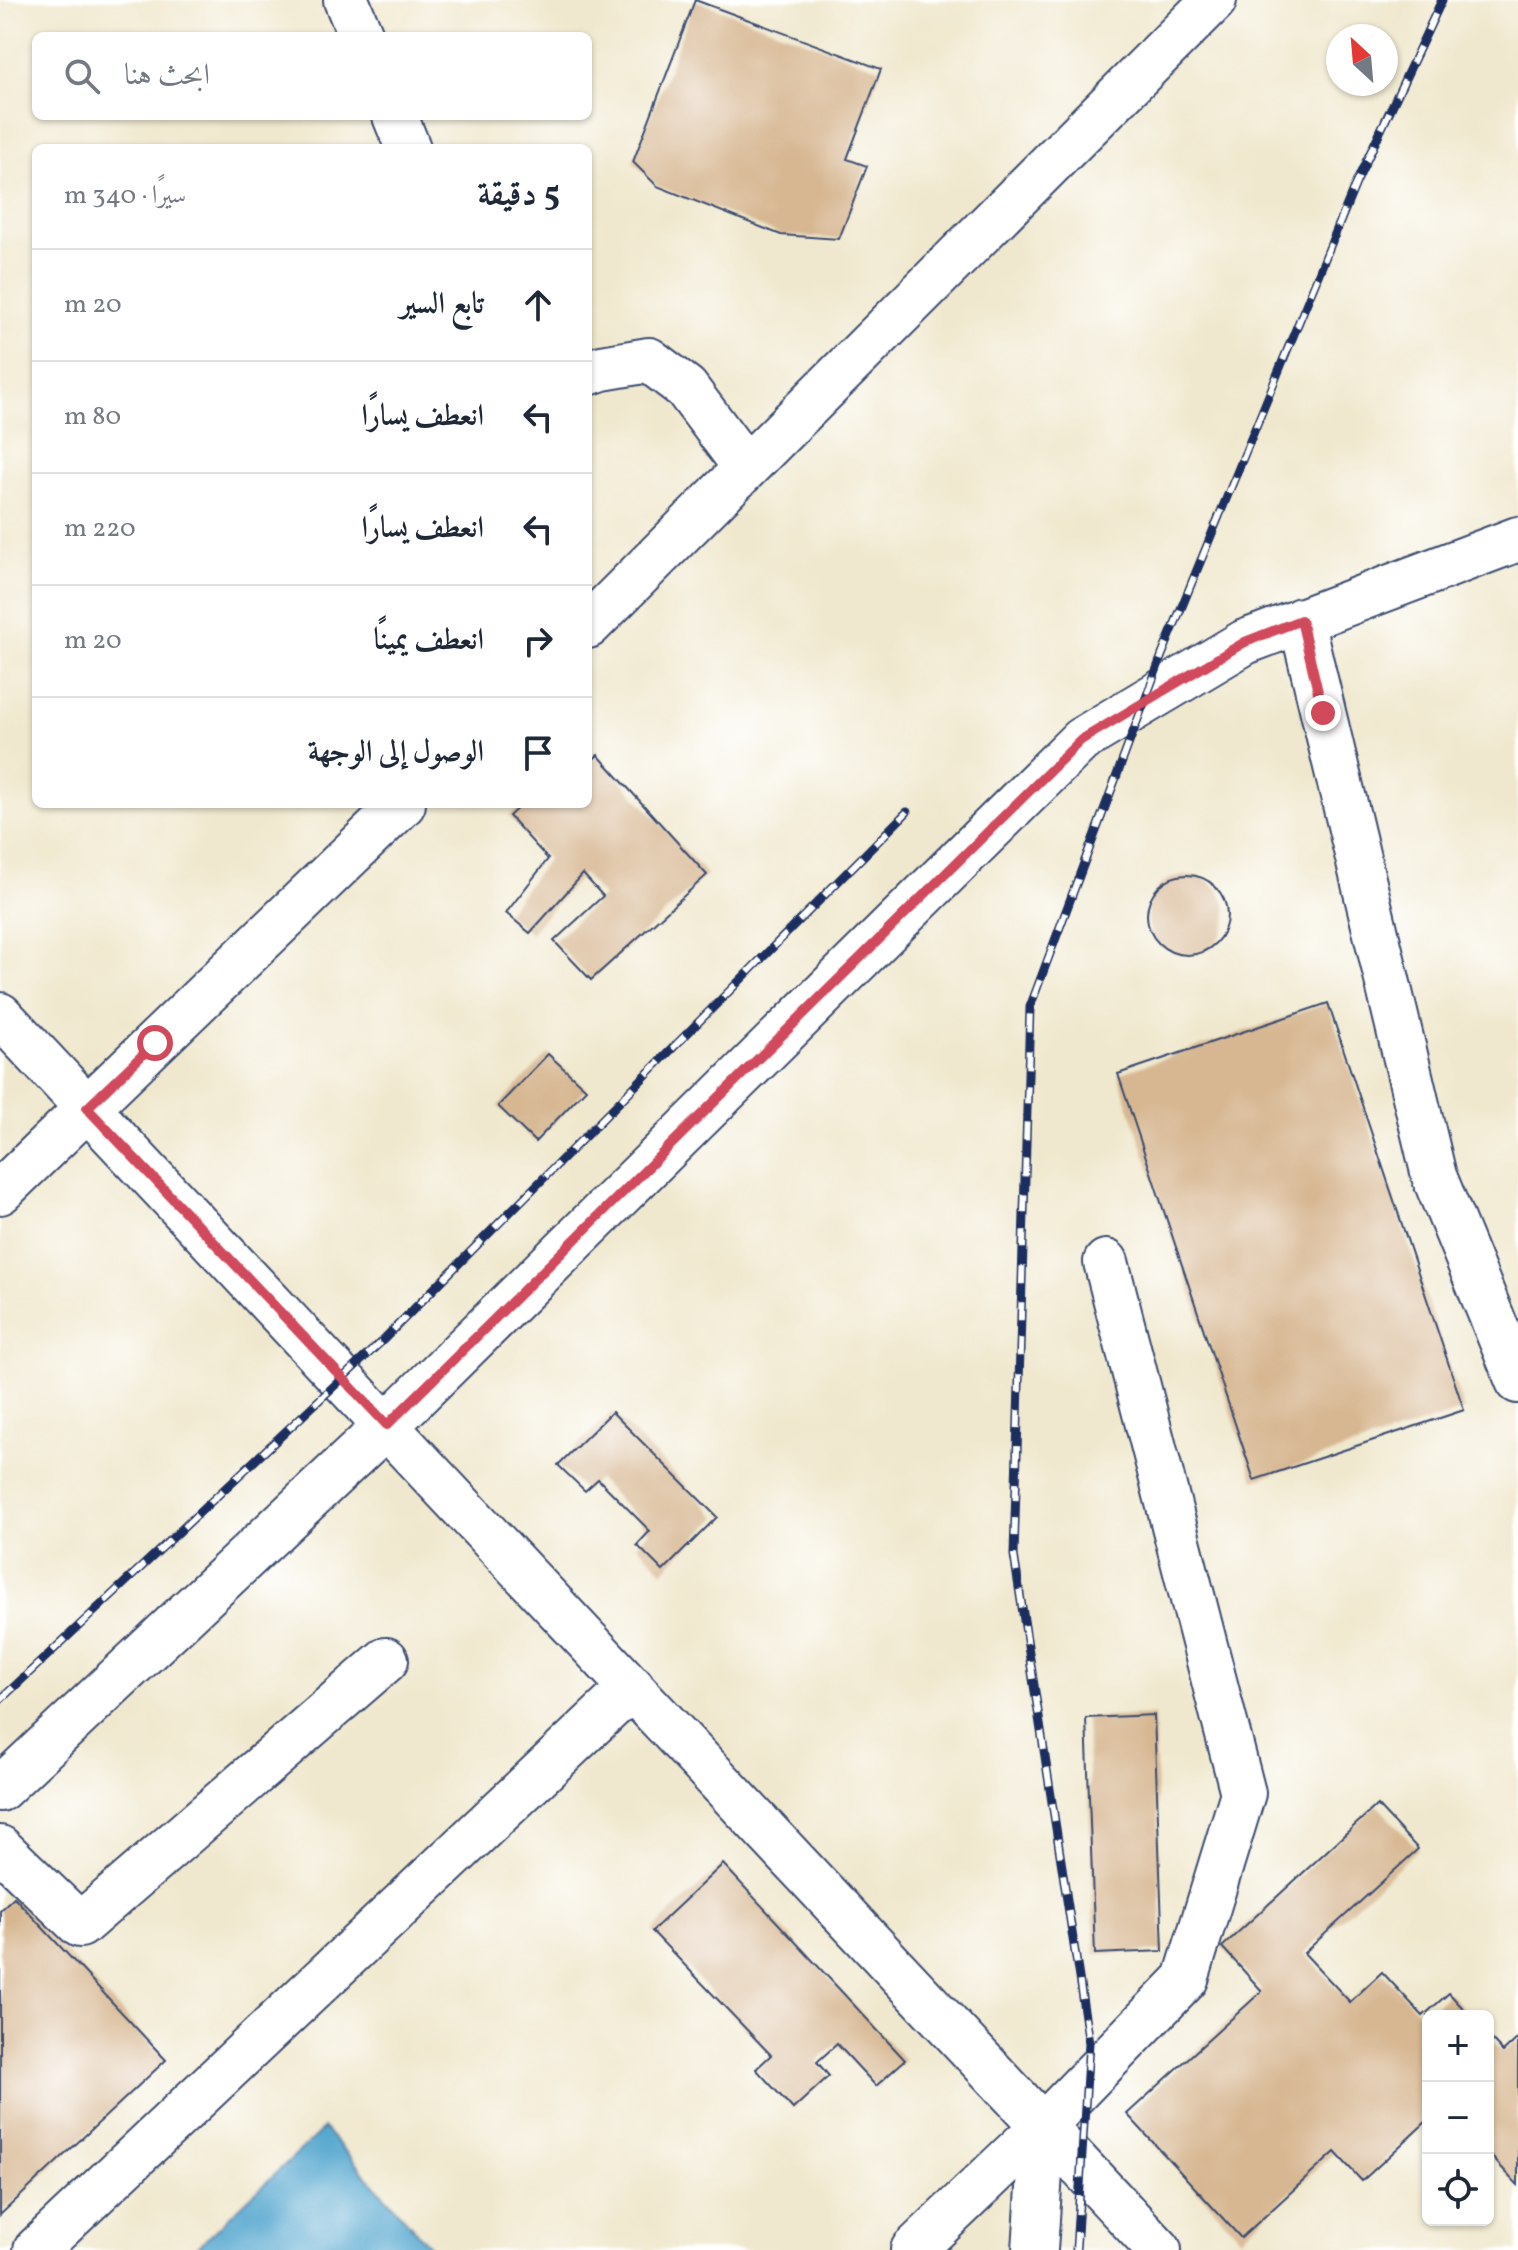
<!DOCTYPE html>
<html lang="ar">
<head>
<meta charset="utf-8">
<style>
	:root { --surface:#fff; --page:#f6f6f7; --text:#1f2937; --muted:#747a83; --line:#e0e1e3 }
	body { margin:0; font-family:Vollkorn,Amiri,serif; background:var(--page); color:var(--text); direction:rtl }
	.controls { position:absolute; right:24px; bottom:24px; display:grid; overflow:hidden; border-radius:12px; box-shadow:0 2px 6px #0004 }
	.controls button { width:72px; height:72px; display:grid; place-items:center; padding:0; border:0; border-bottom:2px solid var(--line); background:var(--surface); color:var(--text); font:40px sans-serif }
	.compass { position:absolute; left:1326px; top:24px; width:72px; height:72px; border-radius:50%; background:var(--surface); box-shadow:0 2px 6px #0004; rotate:334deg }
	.stop { position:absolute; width:24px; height:24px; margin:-18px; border:6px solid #d1495b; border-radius:50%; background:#fff }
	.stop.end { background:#d1495b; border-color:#fff; box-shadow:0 2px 8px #0008 }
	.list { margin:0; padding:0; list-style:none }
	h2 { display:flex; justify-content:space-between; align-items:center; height:104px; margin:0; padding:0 32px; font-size:34px }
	h2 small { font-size:26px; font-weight:400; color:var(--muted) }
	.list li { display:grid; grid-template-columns:52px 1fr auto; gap:24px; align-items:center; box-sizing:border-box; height:112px; padding:0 32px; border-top:2px solid var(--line) }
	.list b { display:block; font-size:30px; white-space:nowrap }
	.list em { font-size:26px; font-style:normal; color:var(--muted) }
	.icon { flex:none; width:44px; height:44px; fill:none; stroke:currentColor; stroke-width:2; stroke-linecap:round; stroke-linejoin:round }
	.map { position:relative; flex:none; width:1518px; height:2250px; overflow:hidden; direction:ltr }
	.search { position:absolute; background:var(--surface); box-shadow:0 2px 6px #0004; left:32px; top:32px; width:560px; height:88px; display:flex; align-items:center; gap:20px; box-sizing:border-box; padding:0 28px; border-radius:12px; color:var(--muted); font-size:30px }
	.panel { position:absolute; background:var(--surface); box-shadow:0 2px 6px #0004; left:32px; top:144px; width:560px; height:664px; border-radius:12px; direction:rtl }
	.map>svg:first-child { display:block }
</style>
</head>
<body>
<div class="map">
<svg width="1518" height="2250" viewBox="0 0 1518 2250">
	<rect width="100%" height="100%" fill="#fff"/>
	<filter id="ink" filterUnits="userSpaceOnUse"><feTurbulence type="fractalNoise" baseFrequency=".0125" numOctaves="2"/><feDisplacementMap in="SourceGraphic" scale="16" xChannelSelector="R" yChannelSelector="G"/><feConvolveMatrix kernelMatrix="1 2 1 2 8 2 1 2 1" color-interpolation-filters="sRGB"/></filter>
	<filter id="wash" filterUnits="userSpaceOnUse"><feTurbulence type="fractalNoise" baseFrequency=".006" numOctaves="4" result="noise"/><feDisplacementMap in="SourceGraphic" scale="32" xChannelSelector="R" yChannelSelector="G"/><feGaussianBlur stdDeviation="1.8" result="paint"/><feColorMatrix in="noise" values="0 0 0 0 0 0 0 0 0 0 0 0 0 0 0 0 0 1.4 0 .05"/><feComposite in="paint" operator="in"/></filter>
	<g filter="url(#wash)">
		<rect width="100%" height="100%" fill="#f0e8ce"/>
		<path fill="#53a6ce" stroke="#376a96" stroke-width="2" d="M324,2128L433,2250H194Z"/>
		<g id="blocks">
			<path fill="#d7b792" d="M695,0L881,69L847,159L867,166L839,239L781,235L657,186L633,162Z
				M598,755L707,875L591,980L554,941L603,896L583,874L530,933L506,913L548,859L509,816L522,804H588V764Z
				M1147 915a40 40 0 1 1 80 0a40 40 0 1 1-80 0Z
				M1328,1003L1464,1410L1254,1480L1118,1074Z
				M548,1054L586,1089L535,1142L498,1106Z
				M612,1412L717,1517L663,1571L637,1545L650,1531L598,1479L585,1491L558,1465Z
				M1154,1715L1163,1951L1095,1954L1086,1718Z
				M1377,1805L1418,1849L1304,1953L1350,2002L1382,1972L1423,2016L1449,1993L1470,2016H1428V2120L1362,2181L1335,2152L1241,2238L1127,2114L1262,1991L1222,1947Z
				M723,1864L905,2060L876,2086L837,2044L817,2062L829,2076L793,2109L756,2069L771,2055L652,1931Z
				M14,1897L166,2060L0,2215V1910Z
				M1488,2036L1503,2052L1518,2038V2185L1488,2153Z"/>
		</g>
	</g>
	<g filter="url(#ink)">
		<use href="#blocks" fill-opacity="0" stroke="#3b4b6f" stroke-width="2"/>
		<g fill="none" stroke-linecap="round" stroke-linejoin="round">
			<g stroke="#3b4b6f" stroke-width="48">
				<path id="minor" d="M346,0L361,36
					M395,116L408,148
					M588,373L602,368L649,360L686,388L746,468
					M1301,620L1434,1176L1518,1381
					M588,626L1214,0
					M0,1015L1159,2250
					M0,1192L403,804
					M0,1789L387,1425L1081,740L1245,642L1518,539
					M0,1848L80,1925L386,1660
					M36,2250L632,1687
					M913,2250L1043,2126L1186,1979L1243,1793L1106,1262
					M1035,2250L1043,2126"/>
			</g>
			<use href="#minor" stroke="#fff" stroke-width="44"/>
			<g stroke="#1b2f5e" stroke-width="9">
				<path id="rail" d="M0,1700L383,1340L907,812
					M1076,2250L1089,2043L1014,1555L1030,1007L1162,655L1356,183L1442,0"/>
			</g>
			<use href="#rail" stroke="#fff" stroke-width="6" stroke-dasharray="18" stroke-linecap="butt"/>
		</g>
	</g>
	<g fill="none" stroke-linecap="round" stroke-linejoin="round" filter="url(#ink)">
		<path stroke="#d1495b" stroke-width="10" d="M155,1043L87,1108L387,1425L1081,740L1245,642L1301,620L1323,713"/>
	</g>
</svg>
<div class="controls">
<button>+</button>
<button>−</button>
<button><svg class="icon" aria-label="locate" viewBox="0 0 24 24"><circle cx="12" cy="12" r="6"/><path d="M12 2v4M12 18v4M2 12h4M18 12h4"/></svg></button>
</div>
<svg class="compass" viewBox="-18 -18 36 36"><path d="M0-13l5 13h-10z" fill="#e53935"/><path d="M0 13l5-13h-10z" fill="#747a83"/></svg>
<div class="stop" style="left:155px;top:1043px"></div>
<div class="stop end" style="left:1323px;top:713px"></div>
<div class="search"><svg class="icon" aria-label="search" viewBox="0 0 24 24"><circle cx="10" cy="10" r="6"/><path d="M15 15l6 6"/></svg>ابحث هنا</div>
<section class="panel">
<h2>5 دقيقة<small>سيرًا · 340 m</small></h2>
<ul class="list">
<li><svg class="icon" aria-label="ahead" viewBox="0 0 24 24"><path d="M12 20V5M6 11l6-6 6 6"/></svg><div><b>تابع السير</b></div><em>20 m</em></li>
<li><svg class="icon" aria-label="left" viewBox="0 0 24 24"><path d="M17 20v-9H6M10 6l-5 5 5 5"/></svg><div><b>انعطف يسارًا</b></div><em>80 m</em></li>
<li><svg class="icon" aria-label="left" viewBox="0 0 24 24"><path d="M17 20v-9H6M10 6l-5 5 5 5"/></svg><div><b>انعطف يسارًا</b></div><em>220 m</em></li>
<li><svg class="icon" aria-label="right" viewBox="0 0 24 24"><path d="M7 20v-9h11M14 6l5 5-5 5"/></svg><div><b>انعطف يمينًا</b></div><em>20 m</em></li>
<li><svg class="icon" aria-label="arrive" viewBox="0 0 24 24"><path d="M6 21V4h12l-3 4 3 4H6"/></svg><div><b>الوصول إلى الوجهة</b></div></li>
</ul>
</section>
</div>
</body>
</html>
